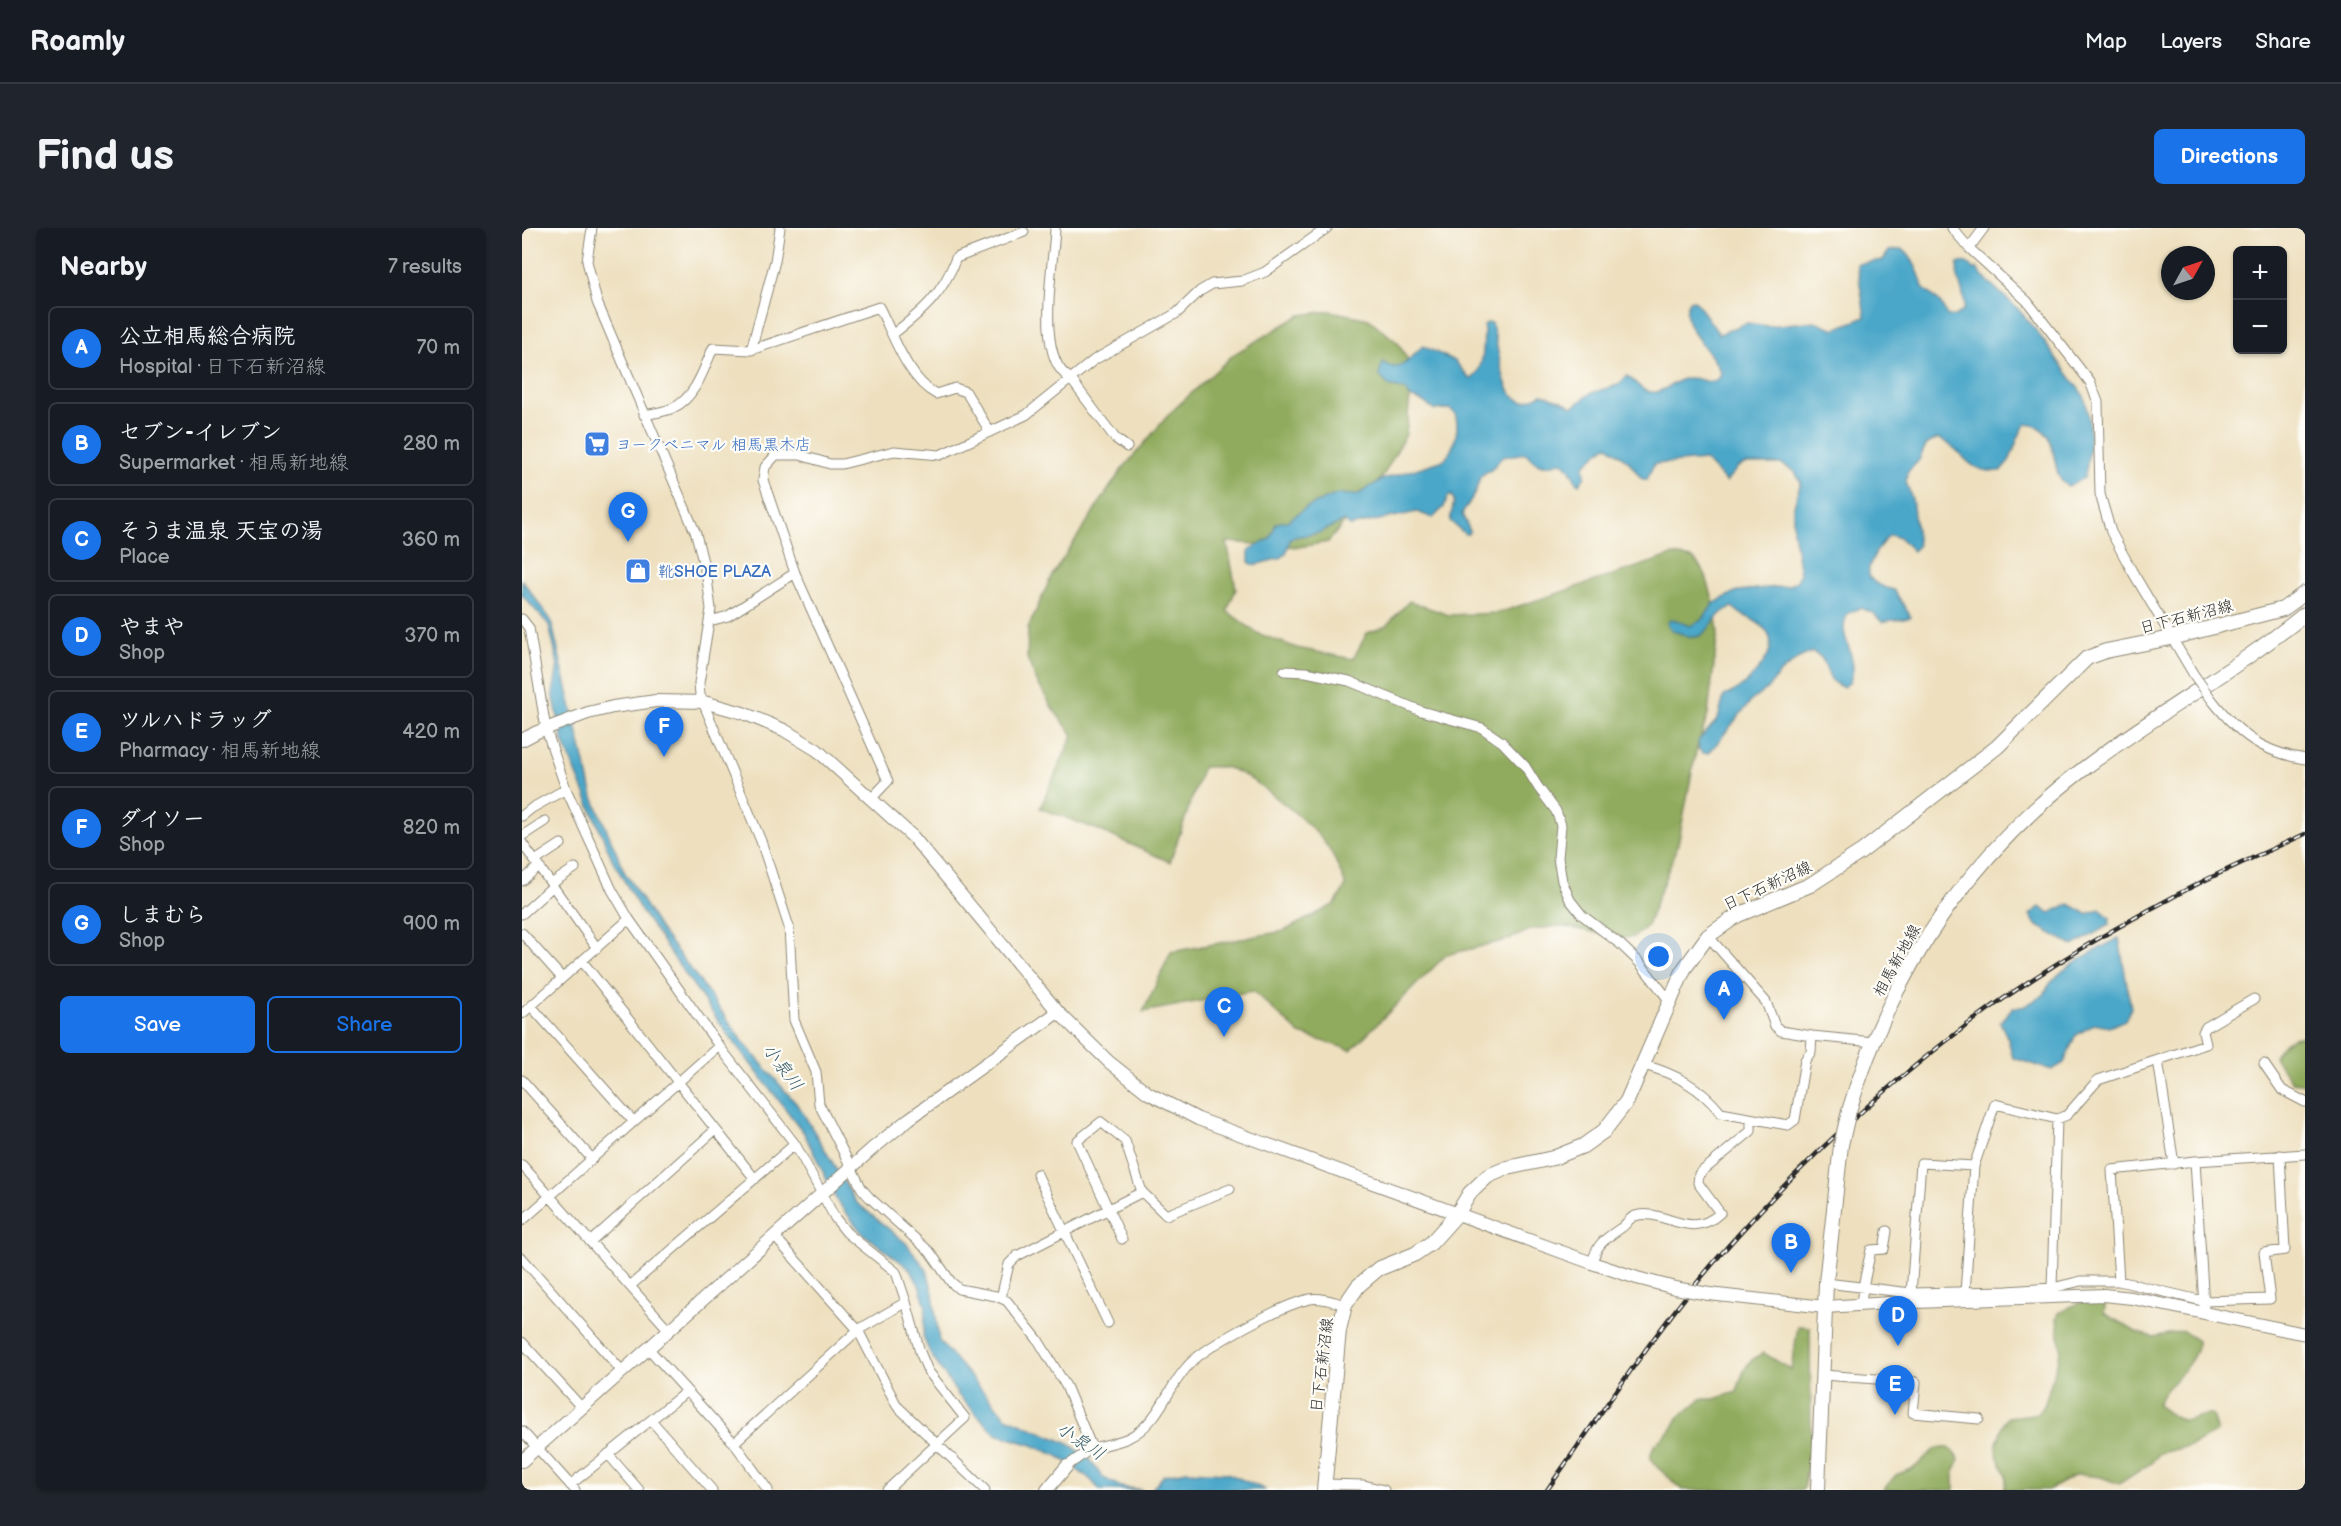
<!DOCTYPE html>
<html lang="en">
<head>
<meta charset="utf-8">
<style>
	:root { --surface:#171b24; --page:#20242c; --text:#f1f3f6; --muted:#9ea1a6; --line:#363941; --accent:#1a73e8 }
	body { margin:0; font-family:"Balsamiq Sans","Klee One",sans-serif; background:var(--page); color:var(--text) }
	.controls { position:absolute; right:18px; top:18px; display:grid; overflow:hidden; border-radius:9px; box-shadow:0 2px 4px #0004 }
	.controls button { width:54px; height:54px; display:grid; place-items:center; padding:0; border:0; border-bottom:2px solid var(--line); background:var(--surface); color:var(--text); font:30px sans-serif }
	.compass { position:absolute; left:1639px; top:18px; width:54px; height:54px; border-radius:50%; background:var(--surface); box-shadow:0 2px 4px #0004; rotate:50deg }
	.you { position:absolute; left:1137px; top:729px; width:21px; height:21px; margin:-15px; border:4px solid #fff; border-radius:50%; background:#1a73e8; box-shadow:0 0 0 9px #1a73e833 }
	.badge { display:grid; place-items:center; width:39px; height:39px; border-radius:50%; background:var(--accent); color:#fff; font-size:20px; font-weight:700 }
	.pin { position:absolute; translate:-50% -50px; filter:drop-shadow(0 2px 3px #0008) }
	.pin::after { content:''; position:absolute; top:32px; width:21px; height:18px; background:inherit; clip-path:polygon(0 0,100% 0,50% 100%) }
	.list { margin:0; padding:0; list-style:none }
	h2 { display:flex; justify-content:space-between; align-items:center; height:78px; margin:0; padding:0 24px; font-size:26px }
	h2 small { font-size:20px; font-weight:400; color:var(--muted) }
	.list li { display:grid; grid-template-columns:39px 1fr auto; gap:18px; align-items:center; box-sizing:border-box; height:84px; margin:0 12px 12px; padding:0 12px; border:2px solid var(--line); border-radius:9px }
	.list b { display:block; font-size:22px; white-space:nowrap }
	.list p { margin:0; font-size:20px; white-space:nowrap; color:var(--muted) }
	.list em { font-size:20px; font-style:normal; color:var(--muted) }
	.actions { display:flex; gap:12px; padding:18px 24px }
	.actions a { flex:1; padding:14px 0; border:2px solid var(--accent); border-radius:9px; text-align:center; font-size:21px; color:var(--accent) }
	.actions .main { background:var(--accent); color:#fff }
	.map { position:relative; flex:none; width:1783px; height:1262px; overflow:hidden; border-radius:9px }
	header { display:flex; align-items:center; gap:36px; box-sizing:border-box; height:84px; padding:0 30px; background:var(--surface); border-bottom:2px solid var(--line) }
	header strong { font-size:28px }
	nav { display:flex; gap:33px; margin-inline-start:auto; font-size:21px }
	.intro { display:flex; align-items:center; justify-content:space-between; box-sizing:border-box; height:144px; padding:0 36px }
	h1 { margin:0; font-size:42px }
	.button { padding:15px 27px; border-radius:9px; background:var(--accent); color:#fff; font-size:21px; font-weight:700 }
	main { display:flex; gap:36px; padding:0 36px }
	aside { flex:1; background:var(--surface); border-radius:9px; box-shadow:0 2px 4px #0004 }
	.map>svg:first-child { display:block }
</style>
</head>
<body>
<header>
<strong>Roamly</strong>
<nav><a>Map</a><a>Layers</a><a>Share</a></nav>
</header>
<div class="intro"><h1>Find us</h1><a class="button">Directions</a></div>
<main>
<aside>
<h2>Nearby<small>7 results</small></h2>
<ul class="list">
<li><span class="badge">A</span><div><b>公立相馬総合病院</b><p>Hospital · 日下石新沼線</p></div><em>70 m</em></li>
<li><span class="badge">B</span><div><b>セブン-イレブン</b><p>Supermarket · 相馬新地線</p></div><em>280 m</em></li>
<li><span class="badge">C</span><div><b>そうま温泉 天宝の湯</b><p>Place</p></div><em>360 m</em></li>
<li><span class="badge">D</span><div><b>やまや</b><p>Shop</p></div><em>370 m</em></li>
<li><span class="badge">E</span><div><b>ツルハドラッグ</b><p>Pharmacy · 相馬新地線</p></div><em>420 m</em></li>
<li><span class="badge">F</span><div><b>ダイソー</b><p>Shop</p></div><em>820 m</em></li>
<li><span class="badge">G</span><div><b>しまむら</b><p>Shop</p></div><em>900 m</em></li>
</ul>
<div class="actions"><a class="main">Save</a><a>Share</a></div>
</aside>
<div class="map">
<svg width="1783" height="1262" viewBox="0 0 1783 1262">
	<rect width="100%" height="100%" fill="#fdfcf7"/>
	<filter id="ink" filterUnits="userSpaceOnUse"><feTurbulence type="fractalNoise" baseFrequency=".0167" numOctaves="2"/><feDisplacementMap in="SourceGraphic" scale="12" xChannelSelector="R" yChannelSelector="G"/><feConvolveMatrix kernelMatrix="1 2 1 2 8 2 1 2 1" color-interpolation-filters="sRGB"/></filter>
	<filter id="wash" filterUnits="userSpaceOnUse"><feTurbulence type="fractalNoise" baseFrequency=".008" numOctaves="4" result="noise"/><feDisplacementMap in="SourceGraphic" scale="24" xChannelSelector="R" yChannelSelector="G"/><feGaussianBlur stdDeviation="1.35" result="paint"/><feColorMatrix in="noise" values="0 0 0 0 0 0 0 0 0 0 0 0 0 0 0 0 0 1.4 0 .05"/><feComposite in="paint" operator="in"/></filter>
	<g filter="url(#wash)">
		<rect width="100%" height="100%" fill="#eee0bf"/>
		<path fill="#90ab5d" stroke="#5e6b44" stroke-width="1.5" d="M808,83L847,91L876,115L891,141L884,206L861,248L806,314L777,319L705,314L714,361L705,383L735,405L775,420L831,431L845,405L864,398L887,373L927,387L976,385L1151,327L1171,330L1183,345L1192,375L1196,404L1186,486L1174,524L1156,616L1125,698L1112,709L1100,710L1039,698L1011,701L985,712L924,727L829,822L778,806L731,763L621,784L649,724L762,703L813,676L824,658C818,642 810,622 798,609C781,590 728,545 705,540C697,538 689,539 681,539L648,634L574,601L518,580L551,507L531,481L514,452L505,430L506,400L530,347L598,244L648,185L712,126L778,87Z
			M1783,808V856L1770,854L1752,829C1759,815 1767,809 1783,808Z
			M1571,1069L1584,1073L1582,1085L1614,1104L1631,1109L1661,1103L1675,1113C1677,1136 1642,1156 1635,1177C1642,1182 1651,1191 1661,1192C1671,1193 1680,1185 1690,1187L1695,1204L1668,1218L1638,1225L1629,1235L1597,1256L1579,1249L1560,1247H1554L1526,1262H1482C1489,1242 1475,1238 1474,1220C1474,1215 1477,1211 1478,1206C1480,1198 1480,1196 1486,1189L1513,1186L1522,1178L1539,1122L1535,1091L1537,1085L1548,1079Z
			M1276,1098L1288,1099L1289,1219L1281,1262H1161L1135,1239L1128,1229L1132,1217L1150,1201L1156,1190L1179,1171H1192L1215,1164C1220,1146 1223,1132 1242,1125L1269,1142Z
			M1414,1220H1427L1436,1228L1437,1234L1432,1244V1262H1361L1374,1247L1392,1240Z"/>
		<path fill="#4ba7c9" stroke="#3b697a" stroke-width="1.5" d="M1380,21C1390,27 1399,48 1401,60C1410,68 1422,75 1424,87L1432,89L1442,81C1445,65 1432,52 1436,36C1444,32 1447,36 1452,42L1455,40L1459,47L1496,81L1510,97L1562,168C1570,193 1569,225 1562,250L1546,258C1525,250 1542,198 1504,196C1492,210 1493,231 1479,243C1441,246 1445,222 1416,210L1404,217L1397,232L1385,245L1384,254L1390,271L1396,318L1391,323L1378,310L1368,307C1361,312 1358,318 1353,326C1339,349 1349,356 1372,362L1389,389C1379,393 1370,391 1360,394L1351,385L1338,380L1326,385C1315,407 1331,418 1331,440C1331,444 1329,450 1328,454L1321,459C1306,456 1306,441 1299,429L1290,424L1277,430L1257,446L1246,460L1229,473L1187,525H1180L1177,521L1176,513L1196,491L1202,468C1219,461 1224,456 1235,443C1258,417 1251,400 1221,387C1216,385 1214,381 1210,379C1186,387 1188,419 1160,406C1152,403 1148,402 1145,395L1150,391L1168,398L1180,392L1192,375L1216,363L1266,358L1275,353L1278,346L1271,302V281L1279,254L1273,244L1260,236H1223L1216,239L1204,254L1183,232L1132,236L1125,252L1119,250L1107,234L1085,217L1062,237L1063,248L1057,256L1054,254C1039,217 1035,245 1015,235C1011,233 1007,228 1004,225L980,229L969,242L964,244L958,249L953,265L940,286L948,303L946,306H943L928,293L932,273L930,267L926,269L922,279L911,290L895,284L828,298L822,293L797,305L772,309L768,312L764,325L759,330L732,337L727,334V322L748,311L754,295L765,293L785,279L815,266L835,267L859,252L922,232C933,220 938,200 933,185L927,181L912,182L900,173L890,170L883,162L867,158L857,147L861,134C879,149 889,127 901,118L933,133L947,150L950,151C964,139 961,113 962,97L965,95H969C978,114 977,173 1003,173C1008,173 1015,168 1020,166C1032,170 1042,173 1051,179L1069,165L1096,157L1105,148C1115,154 1120,166 1134,164C1146,162 1156,149 1169,150C1181,150 1191,160 1199,147C1193,122 1154,100 1167,73L1171,72L1175,75L1197,106L1225,95L1246,98L1293,93L1313,101L1343,89L1335,36L1361,32L1367,23Z
			M0,352L29,392L71,569L103,645L137,700L177,752L222,815L278,880L334,974L384,1015L405,1042L411,1065L417,1113L484,1189L547,1216L568,1231L580,1249L599,1259L621,1262H578L569,1252L536,1228L510,1217L474,1206L436,1167L409,1127L401,1109L404,1079L398,1059L388,1041L340,1005L315,973L282,905L204,804L119,683L90,631L41,513L31,466L36,437L27,397L0,367Z
			M1547,676L1565,686L1578,681L1588,690L1587,697L1551,718L1514,697L1508,687L1518,679L1528,685Z
			M1597,710L1609,780L1603,792L1587,799L1572,796L1553,808L1542,835L1530,842L1491,830L1486,811L1478,794L1491,779H1501L1522,767C1530,741 1574,723 1597,710Z
			M665,1243L705,1245L744,1262H696L670,1259L658,1262H629L642,1247Z"/>
	</g>
	<g filter="url(#ink)">
		<g fill="none" stroke-linecap="round" stroke-linejoin="round">
			<g stroke="#8c8675" stroke-width="11">
				<path id="minor" d="M70,0L65,33L75,74L174,306L185,350L189,381L177,455L178,467L239,613L267,699L272,792L294,844L297,876L340,961L347,969L408,1024L429,1054L437,1061L474,1068L485,1073L516,1112L544,1158L570,1220L545,1238
					M533,0C532,36 512,130 548,150L593,210L605,219
					M1430,0L1447,20L1505,73L1568,154L1576,174L1578,266L1589,304L1610,343L1672,447
					M1447,20L1462,0
					M371,106C401,83 421,66 434,30L502,4
					M229,122L253,33L258,0
					M122,187C131,185 143,184 151,180C173,170 182,141 191,120L229,122L357,79C371,106 386,152 414,166L433,160L444,164L468,204
					M0,391L7,400L24,501L44,561L90,662L107,691L197,818L273,916L313,990L325,1005L374,1044L384,1074L398,1124L406,1143L443,1190L365,1262
					M188,393L206,388L273,345
					M762,443L784,444L827,453L899,483L960,500L980,514L1003,538L1016,559L1034,583L1039,597L1036,630L1040,653L1048,672L1060,687L1098,716L1117,734L1147,772
					M1690,472C1717,506 1739,524 1783,531
					M349,571L366,553L273,345L241,252L243,239L254,227H278L308,236H320L372,223L418,227L504,187L572,132L655,85L678,63L690,56L720,53L743,44L805,0
					M0,588L10,580L44,561
					M0,608L23,593
					M0,615L75,720
					M13,633L39,616
					M0,653L17,638
					M29,656L53,640
					M0,686L31,658
					M0,705L40,750
					M1186,708L1244,774L1253,798L1259,803L1290,808
					M60,733L233,951
					M9,778L112,894
					M0,786L107,691
					M1636,832L1652,936
					M1742,836L1760,862L1783,874
					M1122,837C1154,846 1178,859 1199,885L1266,897L1273,892L1283,832L1289,824L1290,808L1351,814
					M0,852L70,931
					M1673,933L1682,1078
					M0,937L146,1101
					M515,946L586,1095
					M0,993L197,818
					M253,1009L336,1102L375,1178L463,1262
					M600,1011L555,913L579,894L603,913L620,964L644,987L708,961
					M68,1014L193,902
					M0,1030L100,1143
					M1070,1035C1075,1015 1083,1011 1099,1000C1104,997 1107,990 1113,988C1141,979 1167,1014 1198,985L1176,955L1177,946L1229,903V892
					M1597,1053L1590,942L1673,933L1783,926
					M1304,1055L1389,1065L1485,1063L1530,1060L1559,1053H1597L1681,1073L1748,1071L1742,1025L1763,1022L1758,927
					M108,1058L273,916
					M1530,1060L1535,891
					M1389,1065L1399,935L1452,938
					M1443,1065L1452,938L1473,876L1535,891L1545,887L1576,852L1684,816L1681,804L1684,799L1732,771
					M479,1070L487,1036L495,1028L620,964
					M1339,1077L1341,1059L1349,1022L1362,1021L1365,1003
					M0,1114L60,1180
					M126,1120L212,1215L246,1262
					M1301,1147L1394,1154L1391,1185L1457,1191
					M129,1192L190,1262
					M0,1203L53,1262
					M212,1215L336,1102L384,1074
					M570,1220C582,1217 595,1215 606,1210C636,1196 644,1163 664,1140C680,1119 762,1076 788,1071C799,1069 813,1074 823,1077
					M86,1226L117,1262
					M803,1256L842,1257L862,1262
					M48,1257L165,1163"/>
			</g>
			<g stroke="#8c8675" stroke-width="14">
				<path id="tertiary" d="M0,512L15,504L66,485L91,479L134,473L182,474L221,485L262,502L295,522L391,609L536,784L587,834L626,865L676,891L1070,1035L1115,1050L1153,1060
					M1187,1066L1303,1079L1368,1075L1582,1067L1610,1070L1783,1106
					M0,1233L350,921L387,891L536,784
					M525,1262L545,1238"/>
			</g>
			<g stroke="#8c8675" stroke-width="16">
				<path id="secondary" d="M1327,883C1369,743 1447,627 1564,539C1635,485 1714,442 1783,386
					M802,1262L817,1102L823,1077L836,1058L856,1041L893,1026L909,1015L935,986L948,965L966,948L985,940L1031,930L1061,918L1082,903L1105,873L1162,741L1186,708L1216,687L1288,657L1339,624L1475,519L1565,430L1584,423L1649,410L1761,381L1783,365
					M1296,1262L1304,1055L1319,917"/>
			</g>
			<use href="#minor" stroke="#fff" stroke-width="9"/>
			<use href="#tertiary" stroke="#fff" stroke-width="12"/>
			<use href="#secondary" stroke="#fff" stroke-width="14"/>
			<g stroke="#2b2b2b" stroke-width="4.5">
				<path id="rail" d="M1025,1262C1086,1176 1144,1086 1215,1008C1285,930 1365,857 1449,794C1512,747 1580,707 1649,670C1692,646 1738,627 1783,606"/>
			</g>
			<use href="#rail" stroke="#fdfcf7" stroke-width="2" stroke-dasharray="7" stroke-linecap="butt"/>
			<g stroke="#8c8675" stroke-width="11" stroke-linecap="butt">
				<path id="minor-bridge" d="M1672,447L1690,472"/>
			</g>
			<g stroke="#8c8675" stroke-width="14" stroke-linecap="butt">
				<path id="tertiary-bridge" d="M1153,1060L1187,1066"/>
			</g>
			<g stroke="#8c8675" stroke-width="16" stroke-linecap="butt">
				<path id="secondary-bridge" d="M1319,917L1327,883"/>
			</g>
			<use href="#minor-bridge" stroke="#fff" stroke-width="9"/>
			<use href="#tertiary-bridge" stroke="#fff" stroke-width="12"/>
			<use href="#secondary-bridge" stroke="#fff" stroke-width="14"/>
		</g>
	</g>
	<defs>
		<g id="supermarket-square" transform="scale(1.35)"><rect x="-9" y="-9" width="18" height="18" rx="4" fill="#3f7fe0" stroke="#fdfcf7"/><path d="M-6-5.5h2.5l.6 2H6L4.5 2H-2.5L-4.4-4H-6ZM-1.5 3.2a1.3 1.3 0 1 0 .1 0ZM3 3.2a1.3 1.3 0 1 0 .1 0Z" fill="#fff"/></g>
		<g id="shop-square" transform="scale(1.35)"><rect x="-9" y="-9" width="18" height="18" rx="4" fill="#3f7fe0" stroke="#fdfcf7"/><path d="M-5-2.5h2.3a2.7 3.5 0 0 1 5.4 0H5L5.5 6h-11ZM-1.5-2.5h3a1.5 2.3 0 0 0-3 0Z" fill="#fff"/></g>
	</defs>
	<g fill-rule="evenodd">
		<use href="#supermarket-square" x="75" y="216"/>
		<use href="#shop-square" x="116" y="343"/>
	</g>
	<g text-anchor="middle" stroke-width="4.5" stroke-linejoin="round" paint-order="stroke">
		<g font-size="16" fill="#366cbe" stroke="#fdfcf7" text-anchor="start">
			<text x="94" y="222">ヨークベニマル 相馬黒木店</text>
			<text x="136" y="349">靴SHOE PLAZA</text>
		</g>
		<g font-size="16" fill="#2b2b2b" stroke="#fdfcf7">
			<text transform="translate(1664 388) rotate(-14)" y="6">日下石新沼線</text>
			<text transform="translate(1245 657) rotate(-25)" y="6">日下石新沼線</text>
			<text transform="translate(1374 732) rotate(-61)" y="6">相馬新地線</text>
			<text transform="translate(799 1137) rotate(-83)" y="6">日下石新沼線</text>
		</g>
		<g font-size="18" font-style="italic" fill="#385d6a" stroke="#fdfcf7">
			<text transform="translate(261 839) rotate(53)" y="6">小泉川</text>
			<text transform="translate(559 1213) rotate(34)" y="6">小泉川</text>
		</g>
	</g>
</svg>
<div class="controls">
<button>+</button>
<button>−</button>
</div>
<svg class="compass" viewBox="-18 -18 36 36"><path d="M0-13l5 13h-10z" fill="#e53935"/><path d="M0 13l5-13h-10z" fill="#9ea1a6"/></svg>
<div class="you"></div>
<div class="pin badge" style="left:1202px;top:792px">A</div>
<div class="pin badge" style="left:1269px;top:1045px">B</div>
<div class="pin badge" style="left:702px;top:809px">C</div>
<div class="pin badge" style="left:1376px;top:1118px">D</div>
<div class="pin badge" style="left:1373px;top:1187px">E</div>
<div class="pin badge" style="left:142px;top:529px">F</div>
<div class="pin badge" style="left:106px;top:314px">G</div>
</div>
</main>
</body>
</html>
